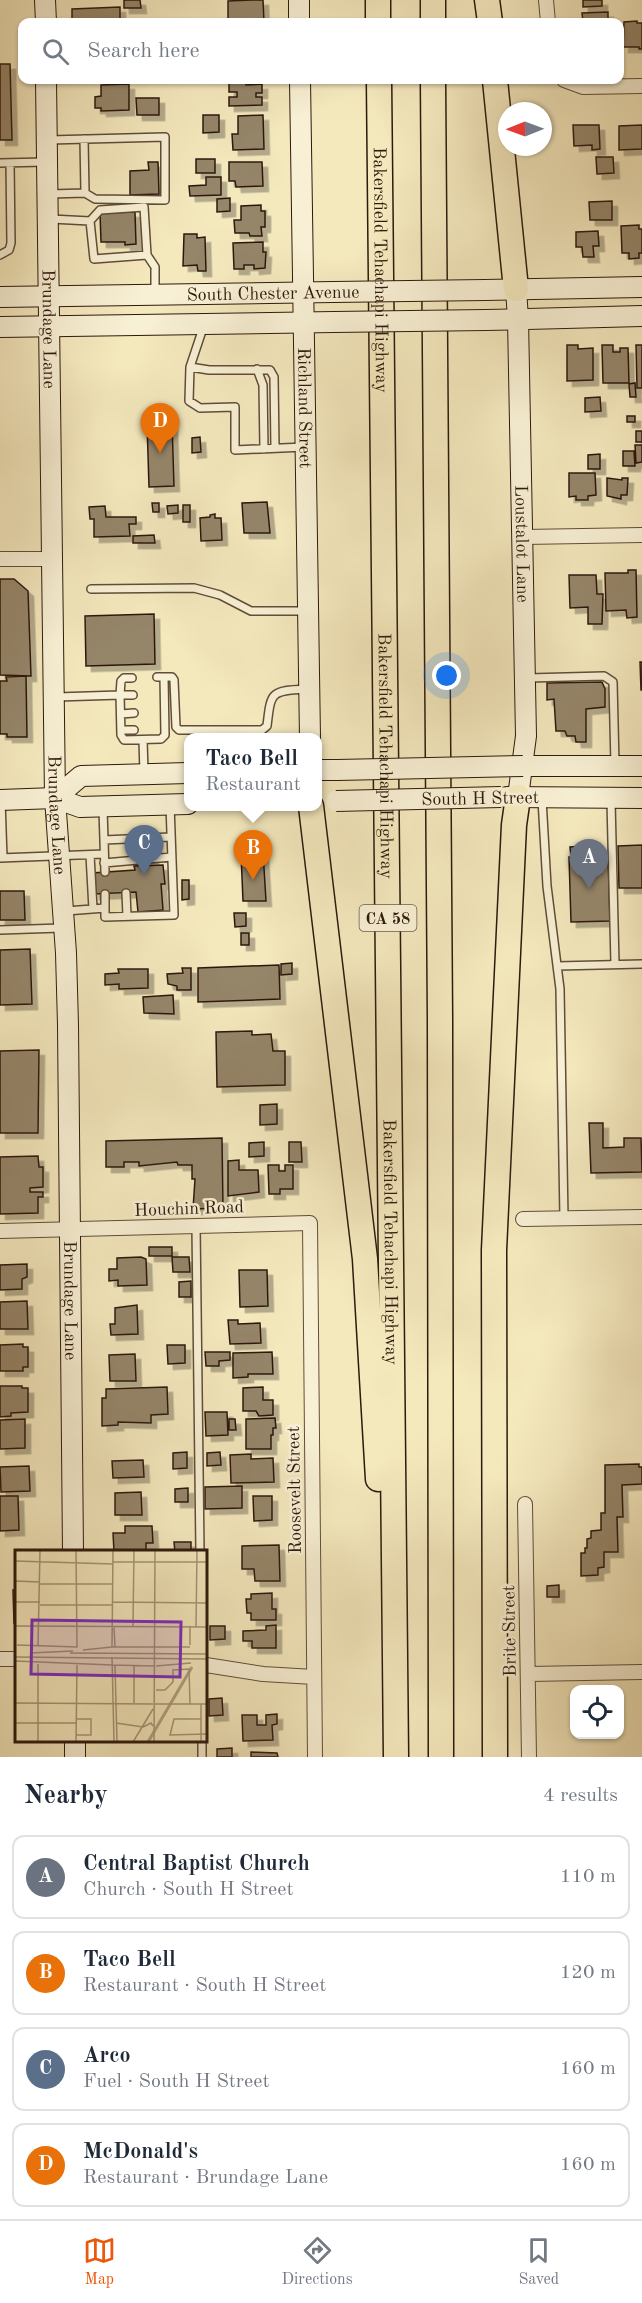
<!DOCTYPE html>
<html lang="en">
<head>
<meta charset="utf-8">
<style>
	:root { --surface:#fff; --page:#f2f2f3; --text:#1f2937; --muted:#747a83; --line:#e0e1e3; --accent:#ea580c }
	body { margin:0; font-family:"Old Standard TT",serif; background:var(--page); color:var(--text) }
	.controls { position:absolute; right:18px; bottom:18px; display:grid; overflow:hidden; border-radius:12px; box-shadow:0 2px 4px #0004 }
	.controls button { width:54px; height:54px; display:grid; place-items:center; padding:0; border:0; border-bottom:2px solid var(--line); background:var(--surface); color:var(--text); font:30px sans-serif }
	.compass { position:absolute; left:498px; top:102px; width:54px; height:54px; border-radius:50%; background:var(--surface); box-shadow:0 2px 4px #0004; rotate:269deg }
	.you { position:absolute; left:447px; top:676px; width:21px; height:21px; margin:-15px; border:4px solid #fff; border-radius:50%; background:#1a73e8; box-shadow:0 0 0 9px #1a73e833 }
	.badge { display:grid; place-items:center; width:39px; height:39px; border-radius:50%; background:var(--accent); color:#fff; font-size:20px; font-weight:700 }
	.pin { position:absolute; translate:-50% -50px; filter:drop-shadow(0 2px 3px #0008) }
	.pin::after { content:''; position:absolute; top:32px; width:21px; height:18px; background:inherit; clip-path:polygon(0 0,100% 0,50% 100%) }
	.popup { position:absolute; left:184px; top:733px; width:138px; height:78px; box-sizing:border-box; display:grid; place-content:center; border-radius:12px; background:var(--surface); filter:drop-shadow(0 2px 4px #0005); font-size:20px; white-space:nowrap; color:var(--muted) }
	.popup b { font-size:22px; color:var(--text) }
	.popup::after { content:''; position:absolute; left:50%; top:100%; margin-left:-12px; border:12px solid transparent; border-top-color:var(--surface) }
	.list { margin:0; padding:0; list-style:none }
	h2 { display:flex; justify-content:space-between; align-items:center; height:78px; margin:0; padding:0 24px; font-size:26px }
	h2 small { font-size:20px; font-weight:400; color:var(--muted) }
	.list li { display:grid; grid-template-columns:39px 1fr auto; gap:18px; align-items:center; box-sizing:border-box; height:84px; margin:0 12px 12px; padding:0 12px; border:2px solid var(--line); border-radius:12px }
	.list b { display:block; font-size:22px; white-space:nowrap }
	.list p { margin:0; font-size:20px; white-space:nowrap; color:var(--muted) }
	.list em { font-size:20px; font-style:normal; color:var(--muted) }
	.icon { flex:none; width:33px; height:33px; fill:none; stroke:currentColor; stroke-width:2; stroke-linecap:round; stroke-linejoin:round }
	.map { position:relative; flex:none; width:642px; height:1757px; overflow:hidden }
	.search { position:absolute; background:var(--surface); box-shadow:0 2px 4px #0004; left:18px; right:18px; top:18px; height:66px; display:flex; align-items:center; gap:15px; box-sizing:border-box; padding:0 21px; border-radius:12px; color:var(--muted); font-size:22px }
	.sheet { height:462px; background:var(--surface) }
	nav { display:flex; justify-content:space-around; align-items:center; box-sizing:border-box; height:84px; border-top:2px solid var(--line); background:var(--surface); font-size:16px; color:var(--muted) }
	nav a { display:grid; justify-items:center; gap:3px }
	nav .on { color:var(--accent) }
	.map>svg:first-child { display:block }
</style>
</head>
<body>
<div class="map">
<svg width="642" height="1757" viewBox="0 0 642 1757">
	<defs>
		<filter id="shadow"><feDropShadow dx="5.5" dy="5.5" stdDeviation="0" flood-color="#0004"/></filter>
	</defs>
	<rect width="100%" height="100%" fill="#f4e8bd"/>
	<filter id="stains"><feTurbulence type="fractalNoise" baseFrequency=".00333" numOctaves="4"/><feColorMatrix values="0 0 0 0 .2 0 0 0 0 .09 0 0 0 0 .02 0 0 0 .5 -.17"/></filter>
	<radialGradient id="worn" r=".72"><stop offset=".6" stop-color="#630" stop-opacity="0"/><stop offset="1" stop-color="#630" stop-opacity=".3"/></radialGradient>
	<path fill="#958569" stroke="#2e190d" stroke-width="1.5" filter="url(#shadow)" d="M124,0H140L141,8H124Z
		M252,0H263L264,22H228V1Z
		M583,0H602V6L583,7Z
		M120,7V22H72V9Z
		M608,12V22H583L582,13Z
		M637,21V23H642V49H639V47H623L624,22Z
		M0,64H10L12,140H0Z
		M246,82V85L262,84V93H256V97H262V105L229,106V97H237V92H229V83Z
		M129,84V110L101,111V108H95V97L101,96V85Z
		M136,98H159V115H137Z
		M203,115H219V132L203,133Z
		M263,115L264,149L233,150L232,134H238V116Z
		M573,125H599L600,149L592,150V145L574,146Z
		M642,125V149L619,150V126Z
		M596,157H613L614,173L597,174Z
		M196,159H215V173H196Z
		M148,162H158L159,194L130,195V171L149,170Z
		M229,162H262L263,186L236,187L235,181H229Z
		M206,177H221V195L190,196L189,186L206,185Z
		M230,198V211L217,212V199Z
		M612,201V220H590L589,202Z
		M261,205V211H265V227H261L262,236H250L249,233H235L234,220H241V206Z
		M135,212L136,244L125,245V242H101L100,213Z
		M639,225V229H642V253H639V258L629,259V253H622L621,226Z
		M598,231L599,246H593L594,257H583L582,247H576V232Z
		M184,234H197V238L205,237L206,271H198L197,265L183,266Z
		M263,242V252H266L265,268L254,269V265H244V269H234L233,243Z
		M567,345H578V349L593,348V380L567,381Z
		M602,345H613V352H620V348H628L629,383H603Z
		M636,345H642V388H637Z
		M635,383L636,397H630L629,384Z
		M600,397L601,411L585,412V398Z
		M627,416H635V422H627Z
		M147,423H172L174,486L149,487Z
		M636,431H642V442H636Z
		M200,437L201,452L192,453V438Z
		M635,445H642V462L636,463Z
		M623,451H634L635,466H623Z
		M600,454V469H588V455Z
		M569,473H595L596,495L588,496V500H576V496L569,497Z
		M607,478L622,480V478H628L627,495H621V499L607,496Z
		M267,502L270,533H244L242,503Z
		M152,503H159V512H153Z
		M178,505V513L168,514L167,506Z
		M183,505H190V522H183Z
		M105,506L106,517H136V524H129L130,536L94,537V519H90L89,507Z
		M215,514V518H221L222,540L201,541L200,518L210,517V515Z
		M154,535L155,543H133V536Z
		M628,570H636L637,617L627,618L626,610L606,611L605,573H628Z
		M569,575H596L597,594H603L602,624H588V607L570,608Z
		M0,579H14L28,591L31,676L0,675Z
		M154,614L155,664L86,666L85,616Z
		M640,662H642V690H641Z
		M26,676L27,737H7V734H0V681H7L6,677Z
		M602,682L605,689V707L586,709V742H576L575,736H567L565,731H556L554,699L547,700V683Z
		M153,842V858L134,859L133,843Z
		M600,845V854H608L610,921L571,922L569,857H571L570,847Z
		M642,845V888H619L618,846Z
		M263,852L266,901H243L241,853Z
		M163,865L165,884H161L163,910L138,912L136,892L94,894L92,873L135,870L134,866Z
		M182,880H189V899L182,900Z
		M0,891H24L25,920H0Z
		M234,913H246V926L235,927Z
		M241,933H249V945H241Z
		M30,949L32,1004L0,1005V950Z
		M292,963V974L281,975V964Z
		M279,965L280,999L198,1002V968Z
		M182,968H191V990H177V986L168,984L167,974L183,973Z
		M118,969H148V988L119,989V984L105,985V974L119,973Z
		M173,995L174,1014L144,1013L143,997Z
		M252,1031V1035L271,1034L273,1051H285V1085L217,1087L216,1032Z
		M39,1050L38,1133H0V1051Z
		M277,1104V1124L260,1125V1105Z
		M589,1123H603V1148L624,1147V1138H641L642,1172L591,1173Z
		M222,1138L223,1208L193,1209L195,1179H192V1165H178L177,1162L139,1166V1162H124V1167H106V1141Z
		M264,1142V1156L249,1157V1143Z
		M289,1142H301L302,1162H289Z
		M38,1156L39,1167H43V1187L30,1188V1192H43V1197H38V1213L0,1214V1157Z
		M239,1160V1170H258L259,1192L228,1196V1161Z
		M268,1165H279V1171H285V1165H293V1189H280V1194H269Z
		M149,1247H172V1256H149Z
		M141,1257L146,1259L147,1285L118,1286V1280L109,1281V1269H117V1258Z
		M172,1257H189L190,1272H173Z
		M27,1264V1277L22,1279V1289L0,1290V1265Z
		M239,1270H267L268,1306L240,1307Z
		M191,1281V1297H179V1282Z
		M27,1301L28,1329H0V1302Z
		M137,1305L138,1334L111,1335L110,1324H115V1308Z
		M228,1320H238V1324L260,1323L261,1343L230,1344Z
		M23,1344V1347H28V1367H23V1371H0V1345Z
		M167,1345H185V1363L168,1364Z
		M205,1352H230V1360L219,1361V1366H206Z
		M272,1352L273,1374H248V1377L233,1378V1353Z
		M135,1354L136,1381H110L109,1355Z
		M0,1386H22V1388H28V1412L11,1413V1416L0,1417Z
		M167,1387L168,1414L151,1415V1423L118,1422V1425L102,1426V1398H106V1389Z
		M263,1387V1400H273V1415L259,1416L256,1411H243V1388Z
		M205,1412H227L228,1435L206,1436Z
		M275,1418L276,1428H273V1435H271V1449H246V1419Z
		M25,1419V1448L0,1449V1420Z
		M229,1419H235L236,1430H229Z
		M187,1452V1468L173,1469V1453Z
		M220,1452L221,1465L207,1466V1453Z
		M251,1454V1459L273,1458L274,1482L231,1483L230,1455Z
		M143,1460L144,1477L113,1478L112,1461Z
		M639,1464V1467H642V1484L622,1485L623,1517H617L618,1552H604V1567L598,1568V1575L581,1576V1553H585V1548H587V1539L591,1538V1531L601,1530V1513H605V1465Z
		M29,1466L30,1491L1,1492L0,1467Z
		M242,1486V1508L205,1509V1487Z
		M188,1488V1502H175V1489Z
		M141,1492L142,1515H115V1493Z
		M0,1496H18L19,1530L0,1531Z
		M253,1496H272V1520L254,1521Z
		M125,1526H152L153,1543H146V1551L158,1552H114L113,1533H125Z
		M174,1542H191V1552H175Z
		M279,1545L280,1581H255L254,1569H242V1546Z
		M559,1585V1597H547V1586Z
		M13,1590H16V1623H14Z
		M272,1593V1609H276V1620H251V1613H247L246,1599H251V1594Z
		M276,1625V1648H252V1641H243V1631L266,1630V1626Z
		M210,1626H225V1639L210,1640Z
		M222,1698L223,1715L209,1716V1699Z
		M277,1714V1724L272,1725L273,1740L243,1741L242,1715H257V1725H266V1715Z
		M232,1748V1757H217V1749Z
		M251,1752L277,1753L278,1757H251Z"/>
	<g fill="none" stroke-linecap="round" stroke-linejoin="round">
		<g stroke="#604d39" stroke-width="10">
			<path id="lane" d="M49,140L165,137V200L95,199L85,193
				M0,163L45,162
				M50,194L85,193L84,139
				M51,219L90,221L100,210L144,207L147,255L94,259L90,221
				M0,255L9,250L11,243L10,163
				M147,255L155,267V293
				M204,325L190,367L189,401L200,408L235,407V450L304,447
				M190,367L209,370H270L274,377L275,448
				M257,369L263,385L264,449
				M91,589L194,588L220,595L251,611H307
				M157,677H172L174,680L176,727L179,730H262L267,726C271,692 270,691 306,689
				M528,678L604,676L613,682L615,764
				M133,695H120L121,735L124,740L161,739L165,735L164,677
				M57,697L120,695L121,681L124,678H132
				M121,714L134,713
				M121,730H134
				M143,740L144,772
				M542,799L547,886L560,989L564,1218
				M1,801L3,858
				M611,801L615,964
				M103,809L105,872
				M104,840L171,837
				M90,855L93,909
				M0,858L104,854
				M104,863L171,857
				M126,893L127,916
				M105,894V917L174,915L170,805
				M66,911L105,908
				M0,930L61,928
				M557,966L642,964
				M196,1226L200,1552
				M202,1740V1757"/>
		</g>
		<g stroke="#604d39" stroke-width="16">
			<path id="street" d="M546,0L548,22
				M564,80L583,87L642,86
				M524,537L642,535
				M0,559H51
				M523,1219L642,1217
				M0,1231L310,1223L315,1757
				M525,1504L529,1757
				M0,1659H16
				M206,1665L263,1674L314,1677
				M528,1674L642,1672"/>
		</g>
		<g stroke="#2e190d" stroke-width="22">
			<g id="secondary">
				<path d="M45,0L46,22"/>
				<path d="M299,0V22"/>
				<path id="s1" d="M46,80L55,798L66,953L68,1025L73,1552"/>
				<path id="s2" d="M300,80L310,738"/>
				<path id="s3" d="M516,289L518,319L526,736L518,797"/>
				<path d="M485,290L642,287"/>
				<path d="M0,297L333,292"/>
				<path d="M486,320L642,316"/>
				<path d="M0,327L334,322"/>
				<path d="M523,766H642"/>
				<path d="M318,770H337"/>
				<path d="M507,797L642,798"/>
				<path d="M55,798L81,776L188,773"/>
				<path d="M0,800L55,798L80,807L188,804"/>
				<path d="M75,1740V1757"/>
			</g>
		</g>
		<g stroke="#2e190d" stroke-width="27">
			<g id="highway">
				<path d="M378,0V22"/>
				<path d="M433,0V22"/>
				<path d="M487,0L490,22"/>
				<path id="s4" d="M379,80L396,1757"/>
				<path d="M433,80L440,1020L441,1757"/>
				<path d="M495,80L516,289"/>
				<path d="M311,806L365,1259L378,1479"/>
				<path d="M495,1757L494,1250L514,825L518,797"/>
			</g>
		</g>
		<use href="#lane" stroke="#f8f0d4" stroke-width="7"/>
		<use href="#street" stroke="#f8f0d4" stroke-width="14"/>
		<use href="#secondary" stroke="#f8f0d4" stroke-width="20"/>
		<use href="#highway" stroke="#f4e8bd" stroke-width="24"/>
		<g stroke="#2e190d" stroke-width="22" stroke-linecap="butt">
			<path id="secondary-bridge" d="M333,292L485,290
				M334,322L486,320
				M337,770L523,766
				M336,801L501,797"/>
		</g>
		<use href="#secondary-bridge" stroke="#f8f0d4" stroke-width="20"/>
	</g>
	<g text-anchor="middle" stroke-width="5" stroke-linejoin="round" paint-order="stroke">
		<rect fill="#f8f0d4" stroke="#6b5a49" stroke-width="1.5" x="359.5" y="905" width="57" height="26" rx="4.5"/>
		<g font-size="16" font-weight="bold" fill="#2e190d">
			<text x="388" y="924">CA 58</text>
		</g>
		<g font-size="18" fill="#2e190d" stroke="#f8f0d4">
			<text dy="6" stroke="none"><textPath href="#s4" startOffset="190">Bakersfield Tehachapi Highway</textPath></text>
			<text transform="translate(273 293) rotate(-1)" y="6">South Chester Avenue</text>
			<text dy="6" stroke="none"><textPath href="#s1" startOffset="249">Brundage Lane</textPath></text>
			<text dy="6" stroke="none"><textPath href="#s2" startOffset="328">Richland Street</textPath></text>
			<text dy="6" stroke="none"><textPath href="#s3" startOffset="255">Loustalot Lane</textPath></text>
			<text dy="6" stroke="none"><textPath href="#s4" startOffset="676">Bakersfield Tehachapi Highway</textPath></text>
			<text transform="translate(480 798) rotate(-1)" y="6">South H Street</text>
			<text dy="6" stroke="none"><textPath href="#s1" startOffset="735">Brundage Lane</textPath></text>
			<text transform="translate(189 1208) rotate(-2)" y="6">Houchin Road</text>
			<text dy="6" stroke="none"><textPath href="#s4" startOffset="1162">Bakersfield Tehachapi Highway</textPath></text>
			<text dy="6" stroke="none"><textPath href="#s1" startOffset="1221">Brundage Lane</textPath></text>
			<text transform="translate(294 1490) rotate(-91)" y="6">Roosevelt Street</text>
			<text transform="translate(509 1631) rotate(-91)" y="6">Brite Street</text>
		</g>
	</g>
	<g transform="translate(15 1550)">
		<rect width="192" height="192" fill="#f4e8bd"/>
		<path fill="none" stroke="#b1a281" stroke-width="3" d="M133,192L177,117"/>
		<path fill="none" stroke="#a59577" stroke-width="1.5" d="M0,11L98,14M98,12H192M0,31L25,32M25,34H98M0,52H25M98,52L192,53M25,55H98M0,76L192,77M118,76L119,0M99,77L100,97M181,77L182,0M2,95L62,97L61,0M175,95V76M23,96L25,0M97,97L98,0M97,97H175M68,100L97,97M15,103L58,101M55,103L192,104M0,107L192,109M97,107L99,192M0,111L97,115M97,115L140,116M100,116L102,192M119,116V153M141,116L176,113M141,140H150L158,132V120L174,119L175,154M0,153L138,154M140,154H192M186,169H159L155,185L192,184M0,173H62M101,173L128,177L136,173L138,176M61,185H76V169H62M23,192V114M61,192L62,115M118,192L138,159M139,192L140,0M186,192V154"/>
		<path fill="#7b2cbf" fill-opacity="0.15" stroke="#7b2cbf" stroke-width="3" d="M17,70L166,72L165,127L16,124Z"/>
		<rect width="192" height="192" fill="none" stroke="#2e190d" stroke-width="3"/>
	</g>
	<rect width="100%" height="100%" filter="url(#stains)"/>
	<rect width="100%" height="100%" fill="url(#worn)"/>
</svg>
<div class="controls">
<button><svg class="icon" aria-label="locate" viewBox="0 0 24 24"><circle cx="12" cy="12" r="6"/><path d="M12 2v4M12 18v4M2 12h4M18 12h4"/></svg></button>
</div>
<svg class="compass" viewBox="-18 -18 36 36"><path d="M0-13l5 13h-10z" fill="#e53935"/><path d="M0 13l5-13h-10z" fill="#747a83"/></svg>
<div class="you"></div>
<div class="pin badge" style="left:589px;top:889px;background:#6b7280">A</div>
<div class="pin badge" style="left:253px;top:880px;background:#e8710a">B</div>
<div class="popup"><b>Taco Bell</b>Restaurant</div>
<div class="pin badge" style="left:144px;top:875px;background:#5c6f8a">C</div>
<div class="pin badge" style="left:160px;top:453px;background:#e8710a">D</div>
<div class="search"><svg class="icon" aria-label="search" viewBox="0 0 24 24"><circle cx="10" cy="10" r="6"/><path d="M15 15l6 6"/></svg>Search here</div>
</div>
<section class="sheet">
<h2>Nearby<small>4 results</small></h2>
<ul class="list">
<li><span class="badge" style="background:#6b7280">A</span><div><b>Central Baptist Church</b><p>Church · South H Street</p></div><em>110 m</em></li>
<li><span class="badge" style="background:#e8710a">B</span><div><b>Taco Bell</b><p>Restaurant · South H Street</p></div><em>120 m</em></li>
<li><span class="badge" style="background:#5c6f8a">C</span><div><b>Arco</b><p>Fuel · South H Street</p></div><em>160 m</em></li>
<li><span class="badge" style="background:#e8710a">D</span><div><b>McDonald's</b><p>Restaurant · Brundage Lane</p></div><em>160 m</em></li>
</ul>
</section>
<nav>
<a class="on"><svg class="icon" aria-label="map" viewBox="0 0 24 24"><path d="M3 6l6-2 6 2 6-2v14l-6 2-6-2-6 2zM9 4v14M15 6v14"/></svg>Map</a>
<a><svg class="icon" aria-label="directions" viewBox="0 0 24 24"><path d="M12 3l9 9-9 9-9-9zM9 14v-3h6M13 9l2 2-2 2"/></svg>Directions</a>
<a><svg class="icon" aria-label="saved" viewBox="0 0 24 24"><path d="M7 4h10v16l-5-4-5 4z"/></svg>Saved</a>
</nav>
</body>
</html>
